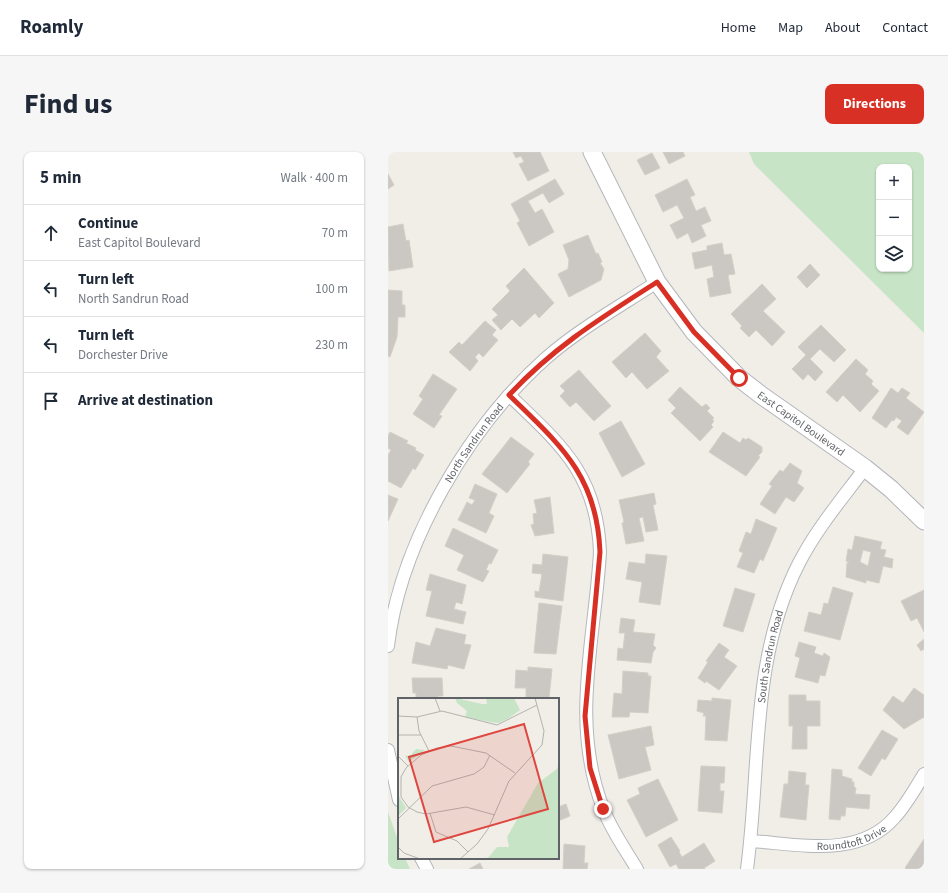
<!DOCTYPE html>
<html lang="en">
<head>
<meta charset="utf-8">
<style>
	:root { --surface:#fff; --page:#f6f6f7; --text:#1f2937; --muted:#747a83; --line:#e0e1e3; --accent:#d93025 }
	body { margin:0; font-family:"Source Sans 3",sans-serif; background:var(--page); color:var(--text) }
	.controls { position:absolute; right:12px; top:12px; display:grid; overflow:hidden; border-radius:8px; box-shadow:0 1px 3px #0004 }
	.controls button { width:36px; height:36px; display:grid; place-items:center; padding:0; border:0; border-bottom:1px solid var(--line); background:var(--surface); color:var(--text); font:20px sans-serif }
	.stop { position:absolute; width:12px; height:12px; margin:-9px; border:3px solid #d93025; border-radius:50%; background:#fff }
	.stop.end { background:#d93025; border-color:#fff; box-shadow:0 1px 4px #0008 }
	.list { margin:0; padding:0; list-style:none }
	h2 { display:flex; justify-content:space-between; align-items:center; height:52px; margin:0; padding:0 16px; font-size:17px }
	h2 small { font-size:13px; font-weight:400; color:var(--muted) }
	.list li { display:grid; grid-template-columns:26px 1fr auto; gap:12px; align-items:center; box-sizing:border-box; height:56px; padding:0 16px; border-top:1px solid var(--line) }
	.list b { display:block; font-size:15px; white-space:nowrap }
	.list p { margin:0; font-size:13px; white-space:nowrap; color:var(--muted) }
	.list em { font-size:13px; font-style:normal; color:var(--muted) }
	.icon { flex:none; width:22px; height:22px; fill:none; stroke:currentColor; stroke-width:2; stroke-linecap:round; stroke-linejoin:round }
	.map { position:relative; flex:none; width:536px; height:717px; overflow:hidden; border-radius:8px }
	header { display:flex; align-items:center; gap:24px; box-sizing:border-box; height:56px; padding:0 20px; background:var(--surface); border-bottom:1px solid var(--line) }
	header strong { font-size:19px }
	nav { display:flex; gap:22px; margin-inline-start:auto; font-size:14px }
	.intro { display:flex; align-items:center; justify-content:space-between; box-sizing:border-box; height:96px; padding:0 24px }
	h1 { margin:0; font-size:28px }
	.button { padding:10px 18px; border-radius:8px; background:var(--accent); color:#fff; font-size:14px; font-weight:700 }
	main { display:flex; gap:24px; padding:0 24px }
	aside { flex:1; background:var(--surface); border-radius:8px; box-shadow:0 1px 3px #0004 }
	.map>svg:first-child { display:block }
</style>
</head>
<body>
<header>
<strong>Roamly</strong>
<nav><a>Home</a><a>Map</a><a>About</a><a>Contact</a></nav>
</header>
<div class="intro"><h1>Find us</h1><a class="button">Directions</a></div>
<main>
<aside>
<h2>5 min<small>Walk · 400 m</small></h2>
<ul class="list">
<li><svg class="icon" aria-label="ahead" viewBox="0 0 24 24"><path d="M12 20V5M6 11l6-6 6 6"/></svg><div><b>Continue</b><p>East Capitol Boulevard</p></div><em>70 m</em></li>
<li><svg class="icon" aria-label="left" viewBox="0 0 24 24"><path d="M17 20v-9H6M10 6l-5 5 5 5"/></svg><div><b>Turn left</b><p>North Sandrun Road</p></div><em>100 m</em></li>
<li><svg class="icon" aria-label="left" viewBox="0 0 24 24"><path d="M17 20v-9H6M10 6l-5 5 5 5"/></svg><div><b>Turn left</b><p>Dorchester Drive</p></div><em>230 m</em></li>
<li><svg class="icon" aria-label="arrive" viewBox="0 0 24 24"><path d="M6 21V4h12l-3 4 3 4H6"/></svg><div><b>Arrive at destination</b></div></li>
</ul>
</aside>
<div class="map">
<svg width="536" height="717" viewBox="0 0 536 717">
	<rect width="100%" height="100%" fill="#f0eee7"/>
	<path fill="#c7e5c6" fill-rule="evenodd" d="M361,0H536V181L366,12ZM491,15H521V117H491Z
		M0,660L11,691V706H17L22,717H0Z"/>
	<path fill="#cbc8c4" stroke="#d4cfc6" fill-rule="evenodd" d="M125,0H152L161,19L140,29L131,12L136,10L133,4L128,6Z
		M275,0H295L297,4L281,12Z
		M264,1L272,16L257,23L249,8Z
		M0,22L6,33L0,37Z
		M167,27L176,42L161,51L155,41L140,49L147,61L154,57L166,80L141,94L129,71L132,69L123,52Z
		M299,27L307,43L302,45L308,59L317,55L323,69L313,73L318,84L304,91L300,81L289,87L282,73L296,66L289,53L275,60L267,43Z
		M15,72L18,89L21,88L25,115L1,119L0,75Z
		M200,83L208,102L210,101L214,110L212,111L216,117L213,128L181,145L170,122L180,117L181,108L175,93Z
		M334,91L336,103L343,102L347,122L340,123L343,141L322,145L319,127L326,125L324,113L307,117L304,101L319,98V94Z
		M422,112L432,123L419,136L409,125Z
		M136,116L166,151L151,166L147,161L132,175L124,167L113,178L104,168L110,163L104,157L122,139L118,134Z
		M374,132L388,147L375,159L397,180L384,194L368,178L361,185L352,176L354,174L343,162Z
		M0,138L14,139V153H17V165H10L9,185L2,205L0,204Z
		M97,169L108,178L104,183L110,188L95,205L91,201L87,205L90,209L82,219L61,200L71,190L74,193Z
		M433,173L458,198L446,210L432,197L422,207L435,220L427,229L420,222L415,228L404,217L418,203L410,195Z
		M257,181L273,199L268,205L281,219L259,237L244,220L238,226L224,210Z
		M468,207L480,218L477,222L485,229L483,232L491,239L472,260L455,243L449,250L438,240Z
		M191,218L223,254L206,269L188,250L182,255L172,244L177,239L172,234Z
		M45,222L69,237L51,263L54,264L46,276L25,262L35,247L31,244Z
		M292,235L314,255L318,252L322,256L319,259L326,266L324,267L326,269L323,273L325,275L312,289L283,261L288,256L280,248Z
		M503,236L510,241L514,236L522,241L518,246L536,260L520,283L509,275L514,269L508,265L506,269L504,268L498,276L484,266Z
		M233,269L257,312L234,325L211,281Z
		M2,280L20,289L18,291L28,296L27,298L36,303L27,318L25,316L13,336L0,329V303L3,298L0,296V284Z
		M335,280L352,291L355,286L358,288L360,286L374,295V300L370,304L372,305L358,324L321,300Z
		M123,285L146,302L140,310L142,312L119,341L94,322Z
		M402,311L414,319L409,331L416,336L406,350L398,345L387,362L372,352L384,334L381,332L392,318L395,320Z
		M87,332L109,342L101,361L106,364L98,381L70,368L79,350L84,353L87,348L81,346Z
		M266,341L268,352L265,353L270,378L258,380L255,365L251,366L256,389L238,392L234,371L236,370L231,348Z
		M0,343L10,347L0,369Z
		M162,345L166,381L147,384L143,373L146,372L145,362L149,361L146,348Z
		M368,367L389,376L375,409L372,407L366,421L349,415L355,401L351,399L358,380L363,382Z
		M65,376L110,398L103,412L101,411L98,418L101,419L95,430L69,418L76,403L57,394Z
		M467,384L494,390L492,397L498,398L496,405L505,407L504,416L495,414L491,431L478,428V431L458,425L459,411L461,410L458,409L460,397L464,398ZM475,398L483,400L480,414L472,410Z
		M155,402L180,405L175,449L147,445V439L151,440L154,422L144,421L145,412L154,413Z
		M258,402L279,404L272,453L251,450L254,430L238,427L241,410L257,412Z
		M42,422L78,433L74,452L68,450L66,457L78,460L75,472L38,464L44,439L38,438Z
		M445,435L465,441L452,488L416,479L421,460L433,463L436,451L440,452Z
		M347,436L367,442L355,480L335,474Z
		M536,438V480L529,466L523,469L513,449Z
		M151,451L174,454L168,502L146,501Z
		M233,466L247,468L245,480L267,482L265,493L268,496L265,500L263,511L229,508L230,496L235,497L237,481H231Z
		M48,476L78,483L76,492L83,493L76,517L60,513L59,517L24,511L28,490L42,494Z
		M536,487V497L533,499L529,493Z
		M411,490L428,495L426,501L435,504L436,501L442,505L437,524L432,523L430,531L407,525L412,506L407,504Z
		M331,491L341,498L336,505L349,514L331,538L318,529L317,531L310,526L320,510L318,509Z
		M140,515L164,517L161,547H138V536H127L128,518L140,519Z
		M235,519L260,521V524H263L260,561L242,560L241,565H224L226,541L234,542Z
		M24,526H54L55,544H50V547H28V541H25Z
		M526,536L536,543V565L516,577L495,558L505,544L515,551Z
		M401,543H418V549H432V574H419V597H404L405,574H401Z
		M324,546L343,548L339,589L317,588L318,564H315L316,561L309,559L310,548L324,549Z
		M263,574L266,593L257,595L263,618L231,627L220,583Z
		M494,578L510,587L497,608L494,606L483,624L470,616Z
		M313,614L337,615L336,631H332V639H336L334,661L310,659Z
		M444,617L454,618V624L464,627V630H466V635L468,636L467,642L482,643L481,657L458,655L457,664H453L452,668L441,667Z
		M401,619L418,621L417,633H421L418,668L392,665L396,632H400Z
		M270,627L290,668L258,685L239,648L252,642L250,636Z
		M178,652L182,664L170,669V655Z
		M283,685L292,699L291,700L294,705L316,691L327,709L316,716L317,717H291L288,712L282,715L270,693Z
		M536,687V717H518L517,716Z
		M176,692L197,694L196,711H200L199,717H175Z
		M92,711L95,717H81Z"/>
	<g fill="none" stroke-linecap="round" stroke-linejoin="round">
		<g stroke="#b4b7bb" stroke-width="14">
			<g id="street">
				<path d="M121,243C173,293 209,322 212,400C207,488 182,570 215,656C223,678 237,697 249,717"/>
				<path id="s1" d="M0,494C12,391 81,275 157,207C191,177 231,155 269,130"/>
				<path d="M0,598L11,648"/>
				<path id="s2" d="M363,689C411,692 471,707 507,665C518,653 527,637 536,622"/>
				<path d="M33,706L39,717"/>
				<path id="s3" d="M359,717C373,613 362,507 411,411C429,376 454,347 477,316"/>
			</g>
		</g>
		<g stroke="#b3b6bb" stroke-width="19">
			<g id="secondary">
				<path id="s4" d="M204,0L269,130L306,180L351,226L373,243L477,316L503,337L536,369"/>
			</g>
		</g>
		<use href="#street" stroke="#fff" stroke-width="12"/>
		<use href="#secondary" stroke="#fff" stroke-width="17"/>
	</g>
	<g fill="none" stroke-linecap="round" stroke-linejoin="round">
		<path stroke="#d93025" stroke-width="5" d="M215,657L202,616L197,564L212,400C209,323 172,293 121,243C167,194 213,166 269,130L306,180L351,226"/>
	</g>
	<g text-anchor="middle" stroke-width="4" stroke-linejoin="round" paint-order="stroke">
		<g font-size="11" fill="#5f6266" stroke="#fff">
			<text dy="4" stroke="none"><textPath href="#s4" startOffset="349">East Capitol Boulevard</textPath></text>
			<text dy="4" stroke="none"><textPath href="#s1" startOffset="223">North Sandrun Road</textPath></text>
			<text dy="4" stroke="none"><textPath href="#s3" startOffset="214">South Sandrun Road</textPath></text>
			<text dy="4" stroke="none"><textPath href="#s2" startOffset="102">Roundtoft Drive</textPath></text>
		</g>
	</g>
	<g transform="translate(10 546)">
		<rect width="161" height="161" fill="#f0eee7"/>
		<path d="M57,0L84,6H89L88,0H116L122,12L111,20L101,25L92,24L67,19L69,13L59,5ZM18,51L27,52L11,64L7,58L13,57ZM161,65V161H89L99,149H111L109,139L140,85L159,71ZM0,97L8,110L0,118Z" fill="#c7e5c6"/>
		<path fill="none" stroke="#b2b2af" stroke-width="1" d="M37,0L42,13M0,18L19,19L44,13L99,27L139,7M19,19L21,33L31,53M0,37H23M0,58L10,68M32,115L38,134L59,143L70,154M97,117L68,109L28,116L19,114L10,109L3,99V79L8,70L23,57L39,50L53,48L88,55L117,75M0,121L34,88L76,76L86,69L92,57M0,149L6,155L22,161M62,161L79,146L90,131L111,83L144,47L146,33L137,0"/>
		<path fill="#de463f" fill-opacity="0.15" stroke="#de463f" stroke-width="2" d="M126,26L150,111L36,144L11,59Z"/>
		<rect width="161" height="161" fill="none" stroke="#5f6266" stroke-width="2"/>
	</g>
</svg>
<div class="controls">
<button>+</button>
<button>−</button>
<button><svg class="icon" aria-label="layers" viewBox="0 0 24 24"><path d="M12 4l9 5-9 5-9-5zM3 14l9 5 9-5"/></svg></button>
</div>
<div class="stop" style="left:351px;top:226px"></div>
<div class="stop end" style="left:215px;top:657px"></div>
</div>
</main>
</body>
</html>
